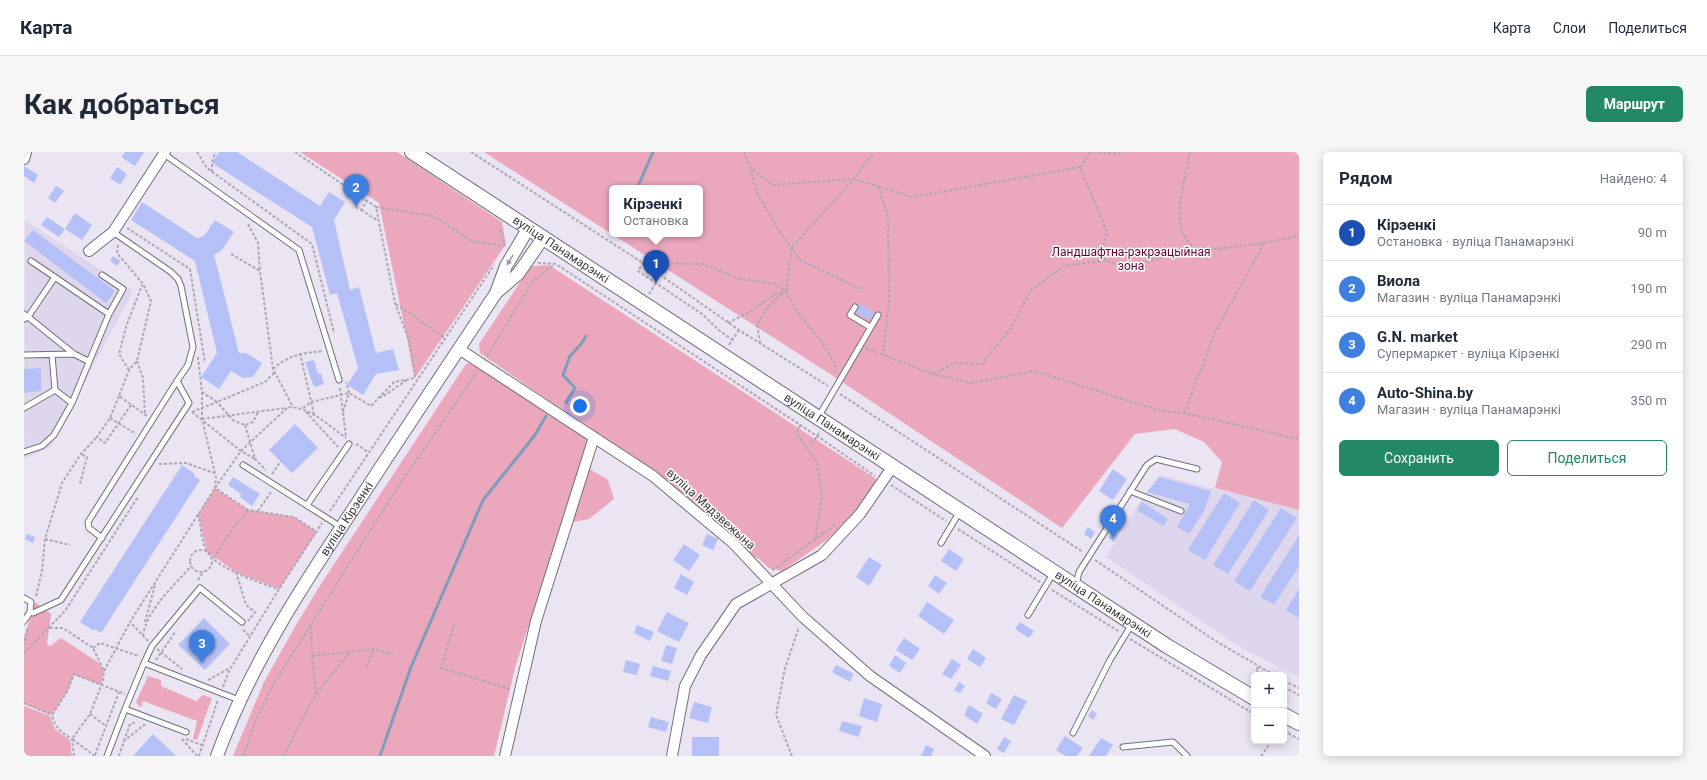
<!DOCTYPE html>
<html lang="ru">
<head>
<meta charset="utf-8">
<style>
	:root { --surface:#fff; --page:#f6f6f7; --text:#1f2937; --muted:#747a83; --line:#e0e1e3; --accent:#238964 }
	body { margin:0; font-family:Roboto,sans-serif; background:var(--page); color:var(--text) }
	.controls { position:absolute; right:12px; bottom:12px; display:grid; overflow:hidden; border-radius:6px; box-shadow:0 2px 10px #0003 }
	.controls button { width:36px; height:36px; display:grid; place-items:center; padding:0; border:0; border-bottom:1px solid var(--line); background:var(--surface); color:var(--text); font:20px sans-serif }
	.you { position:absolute; left:556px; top:254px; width:14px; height:14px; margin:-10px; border:3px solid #fff; border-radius:50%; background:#1a73e8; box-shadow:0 0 0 6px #1a73e833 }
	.badge { display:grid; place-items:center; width:26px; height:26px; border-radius:50%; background:var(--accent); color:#fff; font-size:13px; font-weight:700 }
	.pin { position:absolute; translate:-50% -33px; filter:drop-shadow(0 1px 2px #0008) }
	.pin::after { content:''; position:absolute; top:21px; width:14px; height:12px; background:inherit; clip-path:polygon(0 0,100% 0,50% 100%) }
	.popup { position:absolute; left:585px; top:33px; width:94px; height:52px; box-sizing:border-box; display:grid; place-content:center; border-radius:6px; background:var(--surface); filter:drop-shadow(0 1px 3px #0005); font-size:13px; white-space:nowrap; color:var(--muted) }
	.popup b { font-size:15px; color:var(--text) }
	.popup::after { content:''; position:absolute; left:50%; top:100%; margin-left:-8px; border:8px solid transparent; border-top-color:var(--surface) }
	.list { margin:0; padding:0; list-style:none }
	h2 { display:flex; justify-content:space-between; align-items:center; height:52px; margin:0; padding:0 16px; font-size:17px }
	h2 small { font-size:13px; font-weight:400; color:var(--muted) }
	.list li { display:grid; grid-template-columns:26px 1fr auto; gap:12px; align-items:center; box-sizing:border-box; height:56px; padding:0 16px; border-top:1px solid var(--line) }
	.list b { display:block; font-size:15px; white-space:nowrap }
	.list p { margin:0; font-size:13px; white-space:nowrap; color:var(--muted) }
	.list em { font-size:13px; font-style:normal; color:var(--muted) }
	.actions { display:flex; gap:8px; padding:12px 16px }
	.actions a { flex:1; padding:9px 0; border:1px solid var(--accent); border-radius:6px; text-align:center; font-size:14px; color:var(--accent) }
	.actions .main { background:var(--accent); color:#fff }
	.map { position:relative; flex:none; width:1275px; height:604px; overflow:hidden; border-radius:6px }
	header { display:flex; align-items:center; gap:24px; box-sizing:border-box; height:56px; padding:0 20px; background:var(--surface); border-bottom:1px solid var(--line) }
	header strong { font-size:19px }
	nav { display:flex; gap:22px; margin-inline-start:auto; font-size:14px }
	.intro { display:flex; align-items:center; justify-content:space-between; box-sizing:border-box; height:96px; padding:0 24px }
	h1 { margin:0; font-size:28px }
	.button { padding:10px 18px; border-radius:6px; background:var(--accent); color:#fff; font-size:14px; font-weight:700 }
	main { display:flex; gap:24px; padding:0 24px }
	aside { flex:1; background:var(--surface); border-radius:6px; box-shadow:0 2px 10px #0003 }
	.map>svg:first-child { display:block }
</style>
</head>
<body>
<header>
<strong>Карта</strong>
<nav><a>Карта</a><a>Слои</a><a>Поделиться</a></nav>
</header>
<div class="intro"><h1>Как добраться</h1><a class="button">Маршрут</a></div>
<main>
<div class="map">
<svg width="1275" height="604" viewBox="0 0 1275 604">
	<rect width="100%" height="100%" fill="#eae4f3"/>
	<path fill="#ded6ec" d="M1,68L109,139L26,295L0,307Z
		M1136,323L1275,358V525L1219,497L1082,405L1119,345Z"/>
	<path fill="#eba8bd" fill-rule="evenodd" d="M276,0H373L478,70L482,92L391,226L355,51Z
		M460,0H1275V358L1191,336L1198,310L1180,290L1151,277L1111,282L1038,376L803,220ZM588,36H676V82H588Z
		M525,113L854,328L832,362L821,373L800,390L758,419L745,416L734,406L724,403L630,322L456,201L455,192L507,114Z
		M450,210L565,286L557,312L584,328L590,347L565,367L537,372L491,516L470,604H209L240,530L272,473L297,432L442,212Z
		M191,336L224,358L270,365L293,380L255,437L212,420L183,400L174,362Z
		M11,450L27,462L23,492L26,494L37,486L75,511L80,519L77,533L50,523L43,540L28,563L0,552V486Z
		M124,524L137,528V534L172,549L179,543L188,546L173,588L169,587L173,569L119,549L117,556L112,550Z
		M0,554L26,564L31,577L46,588L48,604H0Z"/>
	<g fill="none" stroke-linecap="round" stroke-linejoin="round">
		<path stroke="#7e9dbc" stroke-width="3" d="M615,32L629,0
			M542,251L551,236L539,223L546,204L557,192L562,184
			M356,604L387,515L459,348L511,283L522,264"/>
	</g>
	<path fill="#b5c1f6" d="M101,0H120L111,14L97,5Z
		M195,0H213L296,54L305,40L321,50L310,68L326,138L335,135L352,201L369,197L375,218L352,222L339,243L323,233L334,216L313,141L306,143L288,75L188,11Z
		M0,14L14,23L10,31L0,24Z
		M93,15L103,22L96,33L86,26Z
		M32,34L40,39L31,51L24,46Z
		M118,50L173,86L180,84L191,68L210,80L198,98L190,103L215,201H222L238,211L229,225L219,226L207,219L195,237L177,225L193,201L171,109L107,68Z
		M51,61L68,73L58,88L41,77Z
		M23,65L41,77L35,85L17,73Z
		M9,78L91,139L82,151L0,89Z
		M89,104L97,109L93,114L86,109Z
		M836,152L850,160L845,168L831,160Z
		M290,208L294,222L297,221L300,232L290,235L281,210Z
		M17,216V239L0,241V217Z
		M271,272L294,296L268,321L245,298Z
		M158,313L171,322L170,324L176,328L77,481L71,477L70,479L56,470Z
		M1089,317L1103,327L1089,348L1075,339Z
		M209,325L236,342L228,354L216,345L217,342L204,333Z
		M1135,325L1187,339L1180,359L1165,382L1153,375L1166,352L1123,340Z
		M1200,341L1216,351L1181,408L1164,398Z
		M1230,348L1245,358L1204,422L1189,413Z
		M1118,350L1144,367L1139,374L1113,358Z
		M1257,356L1273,366L1226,439L1210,429Z
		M1093,374L1098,377L1090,390L1085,386Z
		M1064,375L1071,380L1067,387L1060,382Z
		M3,382L11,385L9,391L1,387Z
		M683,382L694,387L689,398L678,393Z
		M1275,383V414L1250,453L1236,445Z
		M660,392L676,403L665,419L649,408Z
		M925,397L940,407L932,419L917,409Z
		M845,405L858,413L845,434L832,425Z
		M657,422L670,430L663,443L650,436Z
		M911,423L923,431L915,442L904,434Z
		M1275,437V466L1262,458Z
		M903,450L930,468L920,482L894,464Z
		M643,460L665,471L655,490L633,479Z
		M180,466L206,492L181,518L154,493Z
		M996,470L1010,479L1005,486L991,477Z
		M613,473L630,480L626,489L610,481Z
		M880,486L896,497L888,508L872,498Z
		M642,493L653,496L648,512L637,509Z
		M949,497L962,506L956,515L943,507Z
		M871,503L882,511L876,521L865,514Z
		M928,507L937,513L927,527L918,522Z
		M602,508L616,512L613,523L599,520Z
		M812,513L830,522L826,530L808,520Z
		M629,514L647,519L644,529L626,524Z
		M935,530L941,534L936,541L930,538Z
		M967,541L978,547L972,557L962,551Z
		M990,543L1003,549L990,573L977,567Z
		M840,546L858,552L853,570L835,564Z
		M670,550L688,555L684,571L665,566Z
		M945,553L959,562L953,572L940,563Z
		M1068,558L1073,562L1069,568L1064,564Z
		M627,565L645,570L642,580L624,575Z
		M818,569L838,574L835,585L815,579Z
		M129,582L152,604H109Z
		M1041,584L1059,596L1053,604H1041L1032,598Z
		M668,585H695V604H668Z
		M980,585L987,589L980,601L973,597Z
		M1077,586L1089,593L1082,604H1065Z
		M902,593L910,597L907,604H897Z"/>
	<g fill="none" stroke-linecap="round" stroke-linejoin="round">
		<g stroke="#726d7a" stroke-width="7">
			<path id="service" d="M140,2L275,98L315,228
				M7,109L85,162
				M831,155L826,163L846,175
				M0,162L4,165L31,125
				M0,167L4,165L50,202L64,209
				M0,203L50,202
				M28,203L31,238
				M0,256L31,238L48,251
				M795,264L854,163
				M0,300L18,294L30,283L48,251L85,162L99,137L78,123
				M219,313L317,375
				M1106,339L1157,359
				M283,353L325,292
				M78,386L65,376L64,370L153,229
				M917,391L936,359
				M1052,433L1055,420L1123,313L1132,307L1173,317
				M0,446L7,450L6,460L0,469
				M6,460L9,461L37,448L165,251L153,229L164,213L169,195L157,134L154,127L147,120L89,80
				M1004,463L1030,420
				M120,511L101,557L162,580
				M215,548L120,511L128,494L176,436L218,470
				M1049,581L1086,508L1108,472
				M1099,595L1149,590L1163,604
				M83,604L101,557"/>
		</g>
		<g stroke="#726d7a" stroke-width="12">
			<path id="minor" d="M0,7L2,0
				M65,99L89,80L141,0
				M435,197L629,324L709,391L779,465L846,524L961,604
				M481,604L512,469L570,285
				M648,604L661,534L677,503L712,452L798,403L836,362L869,314"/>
		</g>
		<g stroke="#726d7a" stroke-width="14">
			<g id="tertiary">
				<path d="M473,140L494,122L519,86"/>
				<path id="s1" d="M193,604C226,513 279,433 332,353C378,282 425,212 472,141L482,114L504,77"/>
			</g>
		</g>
		<g stroke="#726d7a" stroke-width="16">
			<g id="secondary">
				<path id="s2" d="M388,0L1143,494L1230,546"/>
				<path d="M1260,563L1275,571"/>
			</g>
		</g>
		<path stroke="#aca7b2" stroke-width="2" stroke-dasharray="3 2" stroke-linecap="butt" d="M173,0L183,16L288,92L310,181
			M271,0L352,55L371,151L385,188L391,226L370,230L347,254L325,241L287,250L278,257
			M447,0L619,111L715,178L804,234
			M720,0L726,15L748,33L830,27L889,45L1056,15L1083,80L1079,94L1081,108L1102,115L1171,96L1194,97L1240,91L1275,84
			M1074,0L1095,2L1097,0
			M1166,0C1162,22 1149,65 1161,85C1163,89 1168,93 1171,96
			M1056,15L1066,0
			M726,16L733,41L754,77L776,108L839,138
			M188,20V11L191,0
			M854,34L864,65L865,148L859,203
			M332,55L337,58L343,49
			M352,55L403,63L411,65L447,89L481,94
			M337,58L353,68
			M224,72L234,91L236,119
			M103,76L166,117L181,211
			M476,78L481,93
			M94,93L93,101L119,132L127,149L113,209L105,218L95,244L123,264
			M207,102L236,119L249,217L269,255
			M514,111L532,112L793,284L851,324
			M762,139L768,95L830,27L850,0
			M625,142L632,131
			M372,152L421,186
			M704,171L727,159L751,142L762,139
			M709,188L697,180L678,162L614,119L619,111L679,112L716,127L751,132L762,139L773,159L797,189L810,210L812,220
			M736,191L733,172L744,155L760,140
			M705,193L715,178
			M842,196L908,222L947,231L1011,219L1133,258L1160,261L1275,287
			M276,201L290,262
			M463,204L510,128L530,113
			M174,205L178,240L193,250L241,230L251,220
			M113,209L119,226L121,263
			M249,217C264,203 279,201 299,199
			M105,218L95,202L102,175L118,133
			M909,222L931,211L958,212L987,176L1007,138L1040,114L1081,108
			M316,236L322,285
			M178,240V267L192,326L191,336L224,358L270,365L293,380
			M816,242L1059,400
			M95,244L86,266L73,285L81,291L107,253
			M355,245H358L383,228
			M168,260L193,250L210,269L221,273L229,270L234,260
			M168,260L217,299L231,307
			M282,260L314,295
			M319,260L325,241L322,230
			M1160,261L1191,181L1240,91
			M86,266L112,282
			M178,267L262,256
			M221,273L231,307L242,318
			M776,273L773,282L793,310L798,344L791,388
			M332,292L344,300
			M788,292L796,279
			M135,312L162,311L190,321
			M248,322L257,309
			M56,332L63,305L57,302
			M867,333L922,369
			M234,359L247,340
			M306,359L470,113
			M174,362C177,373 177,391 184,401C193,416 238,432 255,437
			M934,377L1016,430
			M21,387L46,393
			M166 409a11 11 0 1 1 22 0a11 11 0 1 1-22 0Z
			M190,406L206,380L224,358
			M1071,408L1190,488L1250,523
			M748,418L811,373
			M212,420L222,453L231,460L224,469
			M174,428L180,419
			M1028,438L1096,480
			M12,444L18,419L21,387L38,331L57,302L73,285
			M121,470L131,433
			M430,472L417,516L486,537
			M26,476H39L69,496L80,519
			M219,478L227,485
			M119,484C122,458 151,433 167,414
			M1106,487L1230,562
			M0,489L4,476
			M124,489L106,470L191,336L217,299L264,255C286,255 304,273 322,286
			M69,496L76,491L115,504
			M133,497L158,517
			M0,501L41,459L114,345
			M288,504L350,497L369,502
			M132,508L152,479
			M342,515L350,497
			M1234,515L1232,519L1238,523
			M184,528L206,516
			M1260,529L1275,536
			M199,535L205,519L255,437L298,371
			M1260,535L1275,543
			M292,542L326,500
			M0,551L28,563
			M66,562L82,574
			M1260,579L1275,587
			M1260,583L1265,580
			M158,587L173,604
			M162,587L180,594
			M100,589L106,572L112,570
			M71,603L95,540
			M50,604L48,587C37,580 31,576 28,563L43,540L50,522L101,542
			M71,604L48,587L66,562L79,529L80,519L106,470
			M95,604L100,589L120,573H122
			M175,604L194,548
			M219,604L232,568L250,531L366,347L453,220
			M259,604L292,542L288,504L287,472
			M768,604L752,563L761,516L775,475
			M1237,604L1248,589"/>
		<use href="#service" stroke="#fff" stroke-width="5"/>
		<use href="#minor" stroke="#fff" stroke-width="10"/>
		<use href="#tertiary" stroke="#fff" stroke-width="12"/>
		<use href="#secondary" stroke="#fff" stroke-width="14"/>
	</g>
	<defs><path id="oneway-solid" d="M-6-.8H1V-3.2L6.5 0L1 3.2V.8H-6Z"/></defs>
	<use fill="#9e9c9f" href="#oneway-solid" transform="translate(486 108) rotate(122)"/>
	<g text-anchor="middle" stroke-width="3" stroke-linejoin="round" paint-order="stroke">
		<g font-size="12" fill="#3c3a3f" stroke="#fff">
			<text dy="4" stroke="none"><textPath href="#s2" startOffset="178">вуліца Панамарэнкі</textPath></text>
			<text dy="4" stroke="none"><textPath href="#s2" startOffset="502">вуліца Панамарэнкі</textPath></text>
			<text transform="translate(687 357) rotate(42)" y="4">вуліца Мядзвежына</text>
			<text dy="4" stroke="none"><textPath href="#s1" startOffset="271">вуліца Кірэенкі</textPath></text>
			<text dy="4" stroke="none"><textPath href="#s2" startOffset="826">вуліца Панамарэнкі</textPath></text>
		</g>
		<g font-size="12" fill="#620733" stroke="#fff">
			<text x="1107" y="104">Ландшафтна-рэкрэацыйная<tspan x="1107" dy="14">зона</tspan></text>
		</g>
	</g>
</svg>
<div class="controls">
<button>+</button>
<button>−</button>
</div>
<div class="you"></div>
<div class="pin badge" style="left:632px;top:131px;background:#1a4fb4">1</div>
<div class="popup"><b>Кірэенкі</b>Остановка</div>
<div class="pin badge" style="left:332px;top:55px;background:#3f7fe0">2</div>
<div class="pin badge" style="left:178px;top:511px;background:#3f7fe0">3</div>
<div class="pin badge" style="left:1089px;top:386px;background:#3f7fe0">4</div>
</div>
<aside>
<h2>Рядом<small>Найдено: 4</small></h2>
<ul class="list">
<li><span class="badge" style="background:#1a4fb4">1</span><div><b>Кірэенкі</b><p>Остановка · вуліца Панамарэнкі</p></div><em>90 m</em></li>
<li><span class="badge" style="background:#3f7fe0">2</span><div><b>Виола</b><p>Магазин · вуліца Панамарэнкі</p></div><em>190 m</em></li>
<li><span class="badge" style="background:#3f7fe0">3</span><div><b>G.N. market</b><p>Супермаркет · вуліца Кірэенкі</p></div><em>290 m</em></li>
<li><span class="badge" style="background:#3f7fe0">4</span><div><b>Auto-Shina.by</b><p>Магазин · вуліца Панамарэнкі</p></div><em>350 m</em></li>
</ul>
<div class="actions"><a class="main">Сохранить</a><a>Поделиться</a></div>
</aside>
</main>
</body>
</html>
